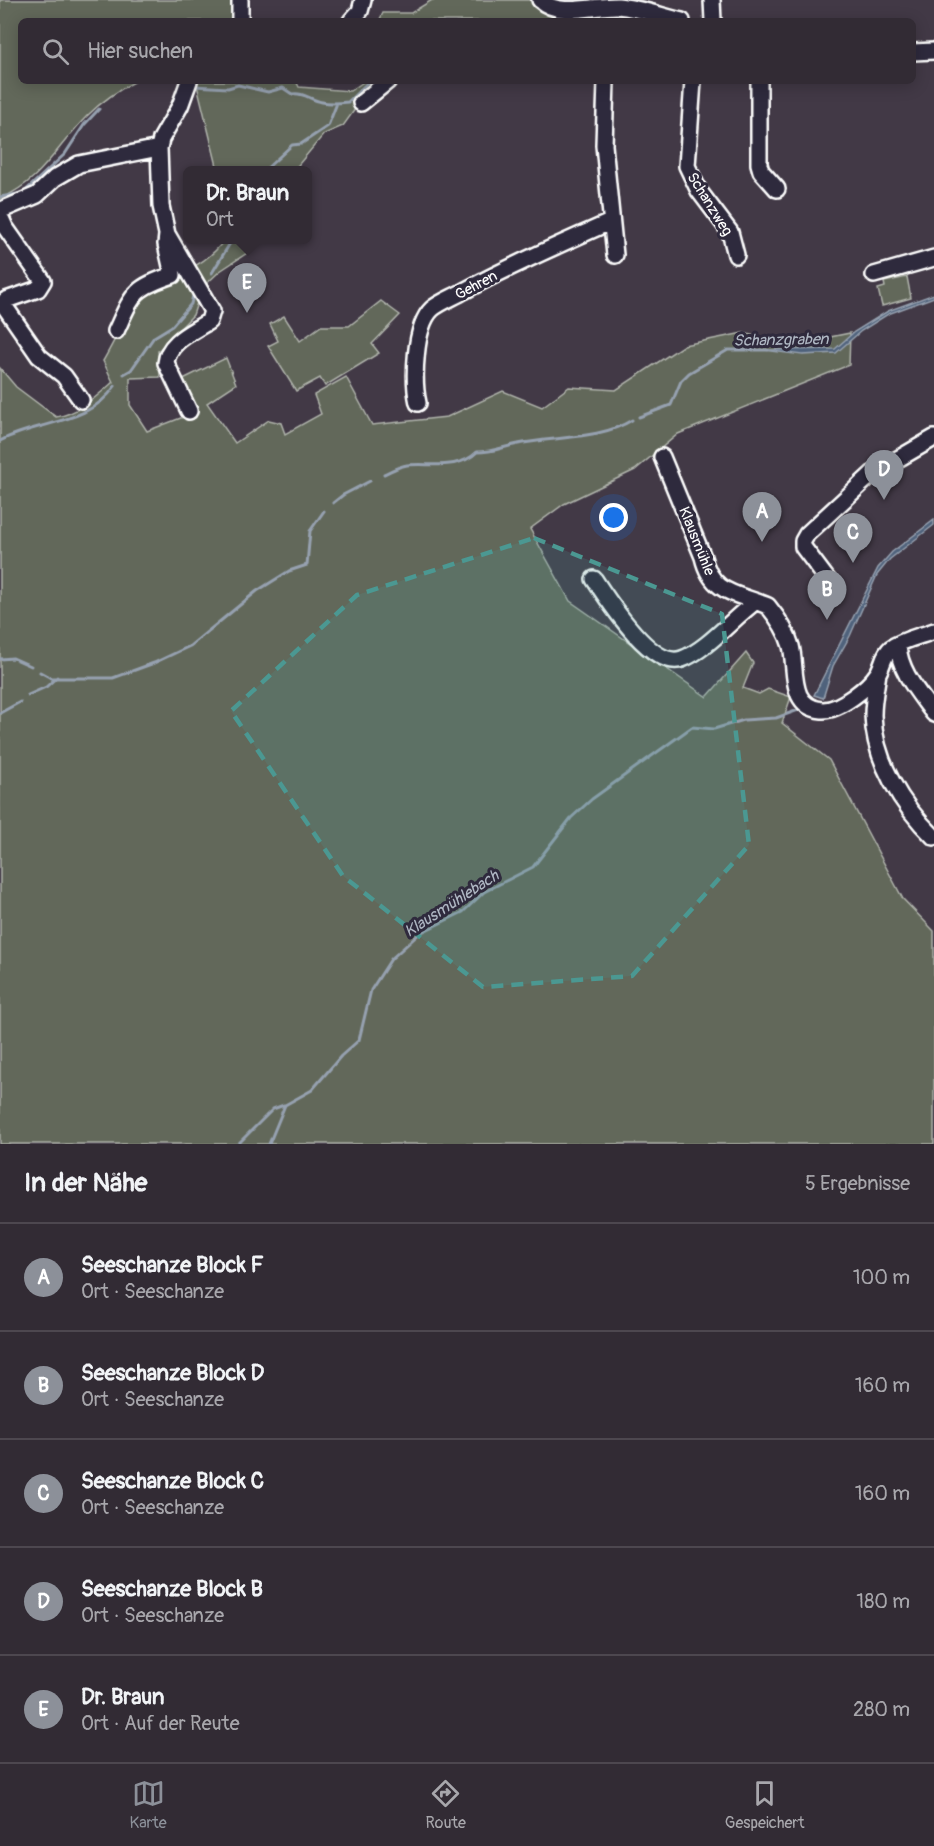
<!DOCTYPE html>
<html lang="de">
<head>
<meta charset="utf-8">
<style>
	:root { --surface:#322b34; --page:#3a333c; --text:#f1f3f6; --muted:#a8a7ac; --line:#4d474f; --accent:#8c9099 }
	body { margin:0; font-family:Pangolin,sans-serif; background:var(--page); color:var(--text) }
	.you { position:absolute; left:614px; top:518px; width:21px; height:21px; margin:-15px; border:4px solid #fff; border-radius:50%; background:#1a73e8; box-shadow:0 0 0 9px #1a73e833 }
	.badge { display:grid; place-items:center; width:39px; height:39px; border-radius:50%; background:var(--accent); color:#fff; font-size:20px; font-weight:700 }
	.pin { position:absolute; translate:-50% -50px; filter:drop-shadow(0 2px 3px #0008) }
	.pin::after { content:''; position:absolute; top:32px; width:21px; height:18px; background:inherit; clip-path:polygon(0 0,100% 0,50% 100%) }
	.popup { position:absolute; left:183px; top:166px; width:129px; height:78px; box-sizing:border-box; display:grid; place-content:center; border-radius:9px; background:var(--surface); filter:drop-shadow(0 2px 4px #0005); font-size:20px; white-space:nowrap; color:var(--muted) }
	.popup b { font-size:22px; color:var(--text) }
	.popup::after { content:''; position:absolute; left:50%; top:100%; margin-left:-12px; border:12px solid transparent; border-top-color:var(--surface) }
	.list { margin:0; padding:0; list-style:none }
	h2 { display:flex; justify-content:space-between; align-items:center; height:78px; margin:0; padding:0 24px; font-size:26px }
	h2 small { font-size:20px; font-weight:400; color:var(--muted) }
	.list li { display:grid; grid-template-columns:39px 1fr auto; gap:18px; align-items:center; box-sizing:border-box; height:108px; padding:0 24px; border-top:2px solid var(--line) }
	.list b { display:block; font-size:22px; white-space:nowrap }
	.list p { margin:0; font-size:20px; white-space:nowrap; color:var(--muted) }
	.list em { font-size:20px; font-style:normal; color:var(--muted) }
	.icon { flex:none; width:33px; height:33px; fill:none; stroke:currentColor; stroke-width:2; stroke-linecap:round; stroke-linejoin:round }
	.map { position:relative; flex:none; width:934px; height:1144px; overflow:hidden }
	.search { position:absolute; background:var(--surface); box-shadow:0 3px 15px #0003; left:18px; right:18px; top:18px; height:66px; display:flex; align-items:center; gap:15px; box-sizing:border-box; padding:0 21px; border-radius:9px; color:var(--muted); font-size:22px }
	.sheet { height:618px; background:var(--surface) }
	nav { display:flex; justify-content:space-around; align-items:center; box-sizing:border-box; height:84px; border-top:2px solid var(--line); background:var(--surface); font-size:16px; color:var(--muted) }
	nav a { display:grid; justify-items:center; gap:3px }
	nav .on { color:var(--accent) }
	.map>svg:first-child { display:block }
</style>
</head>
<body>
<div class="map">
<svg width="934" height="1144" viewBox="0 0 934 1144">
	<rect width="100%" height="100%" fill="#423946"/>
	<filter id="ink" filterUnits="userSpaceOnUse"><feTurbulence type="fractalNoise" baseFrequency=".0167" numOctaves="2"/><feDisplacementMap in="SourceGraphic" scale="12" xChannelSelector="R" yChannelSelector="G"/><feConvolveMatrix kernelMatrix="1 2 1 2 8 2 1 2 1" color-interpolation-filters="sRGB"/></filter>
	<g filter="url(#ink)">
		<path fill="#62685a" stroke="#b0b4ac" stroke-width="1.5" d="M0,0H236L235,21H21V81H136C118,90 101,102 87,116C56,147 43,180 0,199Z
			M432,0H540L582,10L583,21H379L383,13H411Z
			M196,81H296L299,87L350,91L365,81H386L363,98L343,126L324,134L294,170H218Z
			M224,240H249L250,251L220,271L202,288L193,315L158,351L160,377L130,378V405L147,431L186,416L179,381L226,358L236,384L207,403L235,443L269,420L281,423L285,434L321,414L314,395L346,377L372,425L447,417L503,391L542,407L569,387L616,390L684,345L743,333L791,345L850,333L849,365L678,434L635,470L564,504L530,529L570,601L707,697L746,653L753,663L743,688L759,694L768,689L791,697L782,723L829,760L903,899L934,931V1144H0V368L16,387L56,417C78,414 96,397 113,382L103,361C117,337 129,306 153,289C177,273 208,265 224,240Z
			M907,277L911,298L882,306L878,289L885,287L884,282Z
			M381,301L400,315L372,344L379,353L325,386L320,378L296,391L268,346L278,341L270,324L284,316L300,341L321,326H349Z"/>
		<path fill="#50627b" stroke="#96a1b0" stroke-width="1.5" d="M934,294V297L888,314L861,331L836,353L803,355L764,350L835,349L854,332L888,311Z
			M934,520V525L890,559L877,575L850,636L833,666L823,698L814,695L878,568L892,552Z"/>
		<g fill="none" stroke-linecap="round" stroke-linejoin="round">
			<path stroke="#96a1b0" stroke-width="3" d="M194,86L228,88L238,85L268,92L283,88L292,94C304,92 310,100 322,102C330,104 339,103 348,102L369,81
				M265,170L292,145L301,144L328,126L337,103
				M0,197L23,193L65,154L84,125L99,109
				M212,273L232,240
				M124,374L131,370L154,337L172,326L191,304L194,291
				M639,417L671,405L681,381L689,373L728,350H768
				M0,441C38,420 88,426 115,386
				M384,474C391,471 399,466 407,465C431,463 459,470 477,452C494,452 502,447 518,444C555,436 600,440 632,420
				M333,503L343,495L370,481
				M0,659L13,658L31,666
				M40,672L51,678H113L154,663L190,646L257,591L289,571L307,565L310,531L324,511
				M28,695L46,687L57,677
				M0,713L20,702
				M238,1144L273,1109L284,1105
				M269,1144L285,1105L312,1090L341,1056L359,1040L371,990L391,959L420,933L463,912L484,892L533,867L571,818L592,799L692,727L714,729L744,720L776,718L804,708"/>
			<g stroke="#fff" stroke-width="20">
				<path id="minor" d="M540,0C560,18 594,5 618,6C639,8 661,16 682,21
					M712,0L713,21
					M240,21V0
					M351,21L360,11L363,0
					M913,52L934,51
					M189,81L180,106L161,139L159,148L161,206L167,234L212,311L209,321C193,332 168,341 166,363L189,411
					M606,81L604,145L615,255
					M693,81L687,166L699,191L730,232L736,255
					M759,81V164L761,171L777,189
					M361,103L388,81
					M874,275L934,258
					M116,331C133,294 133,288 173,275L166,244L167,235
					M81,400L64,376L39,356L3,304L6,300L38,289L43,281L5,227L0,216L4,209L37,195L55,178L79,164L159,148
					M418,403C413,381 414,326 432,309C440,302 454,297 464,291C511,265 561,244 610,222
					M662,457L703,557C712,595 737,593 768,606C777,617 787,632 791,646C797,669 788,707 822,710C839,711 869,687 878,673C883,665 883,655 891,648C902,640 921,636 934,631
					M594,579C608,600 652,670 682,659C707,650 733,618 755,602
					M830,583L803,547V541L807,534L872,474L934,438
					M898,645C899,671 919,693 934,714
					M878,673C876,687 873,701 873,715C874,761 902,806 934,837"/>
			</g>
			<use href="#minor" stroke="#2f2a3d" stroke-width="15"/>
		</g>
	</g>
	<path fill="#4b9892" fill-opacity="0.2" stroke="#4b9892" stroke-width="4.5" stroke-dasharray="12 8" stroke-linejoin="round" d="M534,538L722,614L749,845L632,976L483,987L343,876L231,711L357,595Z"/>
	<g text-anchor="middle" stroke-width="6" stroke-linejoin="round" paint-order="stroke">
		<g font-size="15" fill="#fff" stroke="#2f2a3d">
			<text transform="translate(710 204) rotate(58)" y="5">Schanzweg</text>
			<text transform="translate(476 285) rotate(-28)" y="5">Gehren</text>
			<text transform="translate(697 541) rotate(68)" y="5">Klausmühle</text>
		</g>
		<g font-size="16" font-style="italic" fill="#b0b8c4" stroke="#2f2a3d">
			<text transform="translate(781 339) rotate(-1)" y="6">Schanzgraben</text>
			<text transform="translate(451 903) rotate(-33)" y="6">Klausmühlebach</text>
		</g>
	</g>
</svg>
<div class="you"></div>
<div class="pin badge" style="left:762px;top:542px">A</div>
<div class="pin badge" style="left:827px;top:620px">B</div>
<div class="pin badge" style="left:853px;top:563px">C</div>
<div class="pin badge" style="left:884px;top:500px">D</div>
<div class="pin badge" style="left:247px;top:313px">E</div>
<div class="popup"><b>Dr. Braun</b>Ort</div>
<div class="search"><svg class="icon" aria-label="search" viewBox="0 0 24 24"><circle cx="10" cy="10" r="6"/><path d="M15 15l6 6"/></svg>Hier suchen</div>
</div>
<section class="sheet">
<h2>In der Nähe<small>5 Ergebnisse</small></h2>
<ul class="list">
<li><span class="badge">A</span><div><b>Seeschanze Block F</b><p>Ort · Seeschanze</p></div><em>100 m</em></li>
<li><span class="badge">B</span><div><b>Seeschanze Block D</b><p>Ort · Seeschanze</p></div><em>160 m</em></li>
<li><span class="badge">C</span><div><b>Seeschanze Block C</b><p>Ort · Seeschanze</p></div><em>160 m</em></li>
<li><span class="badge">D</span><div><b>Seeschanze Block B</b><p>Ort · Seeschanze</p></div><em>180 m</em></li>
<li><span class="badge">E</span><div><b>Dr. Braun</b><p>Ort · Auf der Reute</p></div><em>280 m</em></li>
</ul>
</section>
<nav>
<a class="on"><svg class="icon" aria-label="map" viewBox="0 0 24 24"><path d="M3 6l6-2 6 2 6-2v14l-6 2-6-2-6 2zM9 4v14M15 6v14"/></svg>Karte</a>
<a><svg class="icon" aria-label="directions" viewBox="0 0 24 24"><path d="M12 3l9 9-9 9-9-9zM9 14v-3h6M13 9l2 2-2 2"/></svg>Route</a>
<a><svg class="icon" aria-label="saved" viewBox="0 0 24 24"><path d="M7 4h10v16l-5-4-5 4z"/></svg>Gespeichert</a>
</nav>
</body>
</html>
